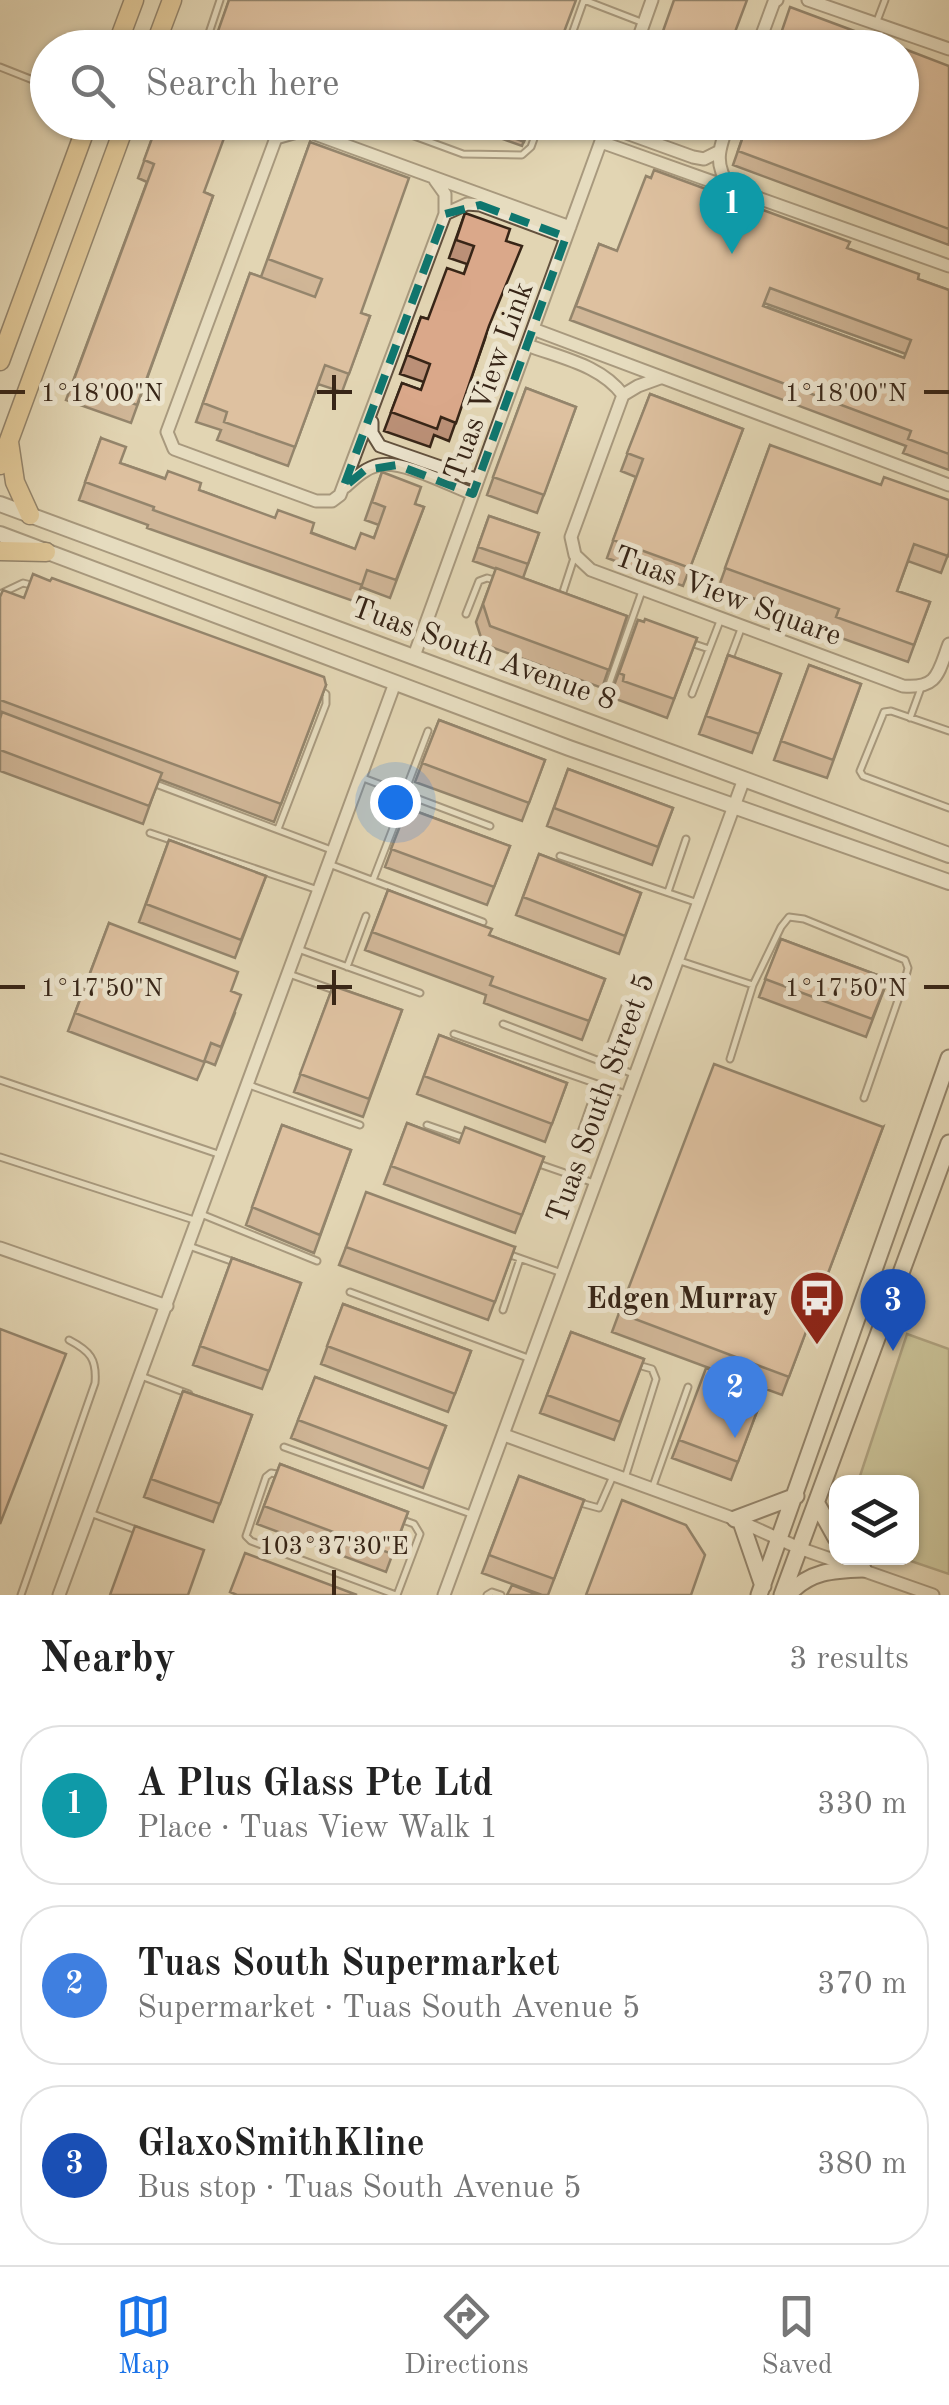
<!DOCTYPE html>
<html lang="en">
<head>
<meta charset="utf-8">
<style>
	:root { --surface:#fff; --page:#f6f6f6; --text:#222; --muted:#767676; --line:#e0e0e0; --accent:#1a73e8 }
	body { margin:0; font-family:"Old Standard TT",serif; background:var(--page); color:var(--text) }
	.controls { position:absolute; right:30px; bottom:30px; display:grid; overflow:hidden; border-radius:20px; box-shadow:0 2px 8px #0004 }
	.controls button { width:90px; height:90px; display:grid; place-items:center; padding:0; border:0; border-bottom:2px solid var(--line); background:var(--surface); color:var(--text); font:50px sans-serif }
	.you { position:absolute; left:395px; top:802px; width:35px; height:35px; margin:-25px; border:8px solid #fff; border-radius:50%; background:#1a73e8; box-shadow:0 0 0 15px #1a73e833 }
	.badge { display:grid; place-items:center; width:65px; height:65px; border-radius:50%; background:var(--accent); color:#fff; font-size:32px; font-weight:700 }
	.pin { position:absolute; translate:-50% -82px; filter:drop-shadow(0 2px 5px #0008) }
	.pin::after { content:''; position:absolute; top:52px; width:35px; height:30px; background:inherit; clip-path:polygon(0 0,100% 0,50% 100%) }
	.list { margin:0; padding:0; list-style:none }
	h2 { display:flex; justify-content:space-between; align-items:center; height:130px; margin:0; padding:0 40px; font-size:42px }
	h2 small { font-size:32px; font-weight:400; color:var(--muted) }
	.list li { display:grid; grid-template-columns:65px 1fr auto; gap:30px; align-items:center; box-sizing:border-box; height:160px; margin:0 20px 20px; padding:0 20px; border:2px solid var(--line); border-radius:40px }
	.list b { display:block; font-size:38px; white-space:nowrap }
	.list p { margin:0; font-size:32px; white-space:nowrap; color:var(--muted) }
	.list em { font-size:32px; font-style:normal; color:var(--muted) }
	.icon { flex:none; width:55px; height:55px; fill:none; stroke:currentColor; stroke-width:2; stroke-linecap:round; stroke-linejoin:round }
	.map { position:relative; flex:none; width:949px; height:1595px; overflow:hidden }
	.search { position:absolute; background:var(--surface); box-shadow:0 2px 8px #0004; left:30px; right:30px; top:30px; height:110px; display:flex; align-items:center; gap:25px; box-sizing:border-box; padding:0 35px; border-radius:55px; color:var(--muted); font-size:38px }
	.sheet { height:670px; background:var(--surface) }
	nav { display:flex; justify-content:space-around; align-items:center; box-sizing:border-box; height:140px; border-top:2px solid var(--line); background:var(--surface); font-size:28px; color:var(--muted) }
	nav a { display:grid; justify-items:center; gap:5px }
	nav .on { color:var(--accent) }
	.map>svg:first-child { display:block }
</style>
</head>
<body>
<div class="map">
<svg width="949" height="1595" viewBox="0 0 949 1595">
	<rect width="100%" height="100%" fill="#e2d5b3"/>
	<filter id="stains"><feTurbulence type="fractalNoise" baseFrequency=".002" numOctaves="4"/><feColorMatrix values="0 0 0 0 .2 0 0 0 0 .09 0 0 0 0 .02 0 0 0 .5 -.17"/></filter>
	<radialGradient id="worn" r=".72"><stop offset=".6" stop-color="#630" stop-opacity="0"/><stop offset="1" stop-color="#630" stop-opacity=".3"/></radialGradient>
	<path fill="#b9bc89" stroke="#787050" stroke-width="2.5" d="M907,1334L949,1349V1574L902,1558H912V1482H858Z"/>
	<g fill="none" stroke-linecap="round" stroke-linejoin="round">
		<g stroke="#62513e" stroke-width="9">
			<path id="service" d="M584,0L641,22
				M877,21L885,0
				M204,48L220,0
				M567,48L584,0
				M0,67L48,86
				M376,122L463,154L522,155L531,147L540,122
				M0,594L23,583L35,586
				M562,595L574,558
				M466,614L479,581L487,578L494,580
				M688,642L709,649
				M729,661L741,629
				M608,687L642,591
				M692,694L720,621
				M910,718L921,688
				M949,731L891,711L884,712L860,771L863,776L949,808
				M363,778L490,826
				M153,783L334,851
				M404,794L428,731
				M278,829L326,704V694L318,688
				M150,833L318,890
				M560,856L698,903
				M329,864L483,922
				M373,880L395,823
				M668,892L686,839
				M298,949L420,993
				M680,961L753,985L781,927L789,917L804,919L905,960L908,968L905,980L864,1098
				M347,967L366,916
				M289,974L334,990
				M503,1024L636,1075
				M454,1034L626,1094
				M730,1059L753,985
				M604,1062L625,1006
				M0,1080L221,1155
				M249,1085L360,1125
				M427,1125L467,1139
				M580,1135L598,1084
				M0,1157L197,1221
				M539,1164L594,1183
				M201,1214L317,1261
				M189,1246L234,1262
				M508,1254L559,1272
				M350,1292L528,1358
				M503,1310L520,1259
				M141,1376L189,1394
				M284,1447L471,1514
				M282,1475L271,1473L266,1477L246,1536L251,1541L396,1595
				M625,1478L656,1379L652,1369L638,1365
				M653,1486L688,1387
				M577,1502L599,1508L613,1476
				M90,1513L139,1531
				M21,1595L95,1383C97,1359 90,1351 69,1340
				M397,1595L420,1534L414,1524L400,1519
				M487,1595L492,1592L501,1595"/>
		</g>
		<g stroke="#62513e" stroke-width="15">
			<path id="minor" d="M808,0L949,49
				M635,48L652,0
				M757,48L774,2L777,0
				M729,122C719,148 713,164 730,187
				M607,126L693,157L704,159L718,152
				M601,142L949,266
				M435,180L445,194V214
				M566,237L480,205L467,204L445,214L340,495L332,501H316L174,449L167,432L276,138L304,130L570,227
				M533,329L949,485
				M527,345C561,358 601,365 623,395
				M623,395L571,537L575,555L591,570L903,686C938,689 938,673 949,644
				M623,395L638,386L660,378
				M372,422V433L380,446L478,480
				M345,487C355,478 365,468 379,465C403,460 449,485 473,494
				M414,656L608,122
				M0,1248L167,1306
				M504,1435L735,1519L799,1548L933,1595
				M59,1595L395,683
				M444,1595L744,779"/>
		</g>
		<g stroke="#62513e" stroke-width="18">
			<path id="tertiary" d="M0,504L949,855
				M0,534L569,748L949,882"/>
		</g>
		<g stroke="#372517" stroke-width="19">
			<path id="secondary" d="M817,1504L836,1538
				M735,1519L796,1496
				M741,1522L763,1586
				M759,1595L949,1058
				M782,1595L949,1143
				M788,1595C809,1571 833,1570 863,1569"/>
		</g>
		<g stroke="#372517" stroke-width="21">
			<path id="primary" d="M116,48L134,0
				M154,48L172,0
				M0,361L88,122
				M9,442L15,482L30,515
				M0,465L126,122
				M0,551L46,552"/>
		</g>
		<use href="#service" stroke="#ece4ce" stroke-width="5"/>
		<use href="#minor" stroke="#ece4ce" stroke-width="11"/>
		<use href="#tertiary" stroke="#ece4ce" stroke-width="14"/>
		<use href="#secondary" stroke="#ece4ce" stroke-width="15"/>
		<use href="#primary" stroke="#e1ba7a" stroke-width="18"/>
	</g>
	<path fill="#bb9077" stroke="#372517" stroke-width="2.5" fill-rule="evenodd" d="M229,0L558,48H249L217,36Z
		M949,66V245L733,165L748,122Z
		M158,122L204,192L213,196L131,423L66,400L147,182L138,178Z
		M400,122H447L441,137Z
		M457,122H531L522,146Z
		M664,122H701L684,130Z
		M310,142L361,313L370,316L342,392L318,384L288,466L217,440L221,430L196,422L250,273L261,277Z
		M465,213L506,241L485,339L449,441L434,435L430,447L384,431L402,383L421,390L424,382L400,374L421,317L428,319L464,274L467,264L449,258Z
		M599,244L617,251L847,248L918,279L949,290V470L903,453L906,446L570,320ZM764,303L906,354L904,358L764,306Z
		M526,388L576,407L537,513L487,495Z
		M650,394L743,429L683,586L607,558L636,477L621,471Z
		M101,438L120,463L199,490L355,549L374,538L379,525L365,520L382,472L415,504L424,507L390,598L361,587L356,602L147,528L148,525L79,500Z
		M770,445L949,552L941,573L908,561L897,591L930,602L908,662L830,634L833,627L719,586Z
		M489,516L539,533L523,578L627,616L602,688L483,644L476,622L496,569L473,561Z
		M0,597L24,598L326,685L274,822L159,779L143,824L0,771Z
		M638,620L697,638L667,718L616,699L618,694L612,691Z
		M728,655L781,674L752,753L699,734Z
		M809,665L861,684L827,778L774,760Z
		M439,720L545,760L522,821L415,782Z
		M568,769L673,808L652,865L547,826Z
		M407,808L510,846L487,905L385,867Z
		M169,840L266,876L235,958L139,922Z
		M539,854L641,893L619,954L516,915Z
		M388,890L489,935L605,979L582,1040L484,1003L486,995L365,950Z
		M109,923L235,1013L215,1065L205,1061L197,1080L68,1031Z
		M781,939L888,979L866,1037L759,997Z
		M333,986L402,1010L363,1117L294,1092Z
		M439,1035L567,1083L545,1142L417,1094Z
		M407,1123L459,1143L544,1157L515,1233L384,1184Z
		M282,1125L351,1150L314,1253L246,1225Z
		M883,1127L782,1395L612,1332L619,1313Z
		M346,1247H515L488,1320L339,1265Z
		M232,1258L301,1283L262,1389L193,1365Z
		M343,1304L471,1351L448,1412L321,1364Z
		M571,1332L644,1359L614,1440L540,1413Z
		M315,1377L446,1426L423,1488L291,1438Z
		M765,1390L731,1480L672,1458L679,1440Z
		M183,1391L252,1415L213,1522L144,1497Z
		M280,1464L408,1512L386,1572L257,1524Z
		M519,1476L584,1500L548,1595H542L482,1573Z"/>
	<path fill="#997661" stroke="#372517" stroke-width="2.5" d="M687,122H701L684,130Z"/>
	<path fill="#daa88a" stroke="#372517" stroke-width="2.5" fill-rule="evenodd" d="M229,0H576L558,48H263L218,31Z
		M674,0H747L729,48H657Z
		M790,7L900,48H776Z
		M902,48L949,66V229L738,151L748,122H902Z
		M158,122H230L204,192L213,196L137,405L73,382L154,164L144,160Z
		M415,122H447L443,133Z
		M471,122H531L524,142Z
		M310,142L409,178L361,313L370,316L349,374L325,365L295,447L224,422L227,412L203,403L250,273L315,297L322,279L268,259Z
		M654,170L850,242L847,248L919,274L918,279L949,290V454L908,439L911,431L576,306L599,244L617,251L646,176L651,178ZM770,288L911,340L904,358L763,306Z
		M465,213L510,229L506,241L522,246L489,326L456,423L441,417L437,429L391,412L402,383L421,390L430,364L407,355L421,317L428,319L447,268L464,274L474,246L456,240Z
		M526,388L576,407L544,495L493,477Z
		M650,394L743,429L690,568L613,540L643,459L627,453Z
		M101,438L126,447L120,463L165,479L168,471L201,483L199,490L275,518L278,510L314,523L311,533L355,549L361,533L374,538L385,507L372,502L382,472L421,487L415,504L424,507L396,580L367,570L362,585L153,510L154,507L85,482Z
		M770,445L881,485L884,477L949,500V552L948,556L914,544L897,591L930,602L914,645L836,617L839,609L725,568Z
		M489,516L539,533L528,564L478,547Z
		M496,568L627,616L609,670L490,626L483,604Z
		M33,574L50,581L52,578L324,677L326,685L281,804L0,700V597L3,590L24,598Z
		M645,619L697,638L674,699L623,681L624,675L619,673L638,620L644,622Z
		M728,655L781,674L759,734L706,716Z
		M809,665L861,684L833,760L781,741Z
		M2,712L162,773L149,806L0,750V719Z
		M439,720L545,760L529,803L422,763Z
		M568,769L673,808L658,847L554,808Z
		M407,808L510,846L494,887L391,849Z
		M169,840L266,876L241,940L146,904Z
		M539,854L641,893L625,936L523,897Z
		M388,890L492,929L489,935L605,979L589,1021L490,985L493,977L372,932Z
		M109,923L238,972L231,991L241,995L221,1047L211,1043L204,1062L75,1013Z
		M781,939L888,979L872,1019L765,979Z
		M333,986L402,1010L369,1099L300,1074Z
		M439,1035L567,1083L552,1124L424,1076Z
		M714,1064L883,1127L789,1377L619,1313Z
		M407,1123L459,1143L465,1127L544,1157L522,1215L391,1166Z
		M282,1125L351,1150L320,1235L252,1207Z
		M366,1192L515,1247L495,1302L346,1247Z
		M232,1258L301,1283L269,1371L200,1346Z
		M343,1304L471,1351L455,1394L327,1346Z
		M0,1329L66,1354L0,1524Z
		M571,1332L644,1359L620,1422L547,1395Z
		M706,1368L765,1390L738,1462L679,1440Z
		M315,1377L446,1426L429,1469L298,1420Z
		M183,1391L252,1415L220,1504L151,1479Z
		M280,1464L408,1512L392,1554L264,1506Z
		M519,1476L584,1500L554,1579L489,1555Z
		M622,1500L686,1525L705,1555L691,1595H586Z
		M135,1526L204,1550L188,1595H110Z
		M245,1553L357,1595H237L230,1592Z
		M512,1585L538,1595H507Z"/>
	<path d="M0 0H949V1595H0ZM480,205L566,237L473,494L397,465L365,470L343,488L445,214Z" fill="#e2d5b3" fill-opacity=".55" fill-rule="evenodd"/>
	<path fill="none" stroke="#0f766e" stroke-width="8" stroke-dasharray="20 12" stroke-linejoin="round" d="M480,205L566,237L473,494L397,465L365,470L343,488L445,214Z"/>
	<path fill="none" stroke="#372517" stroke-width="4" d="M334,375V410M0,392H25M317,392H352M924,392H949M334,970V1005M0,987H25M317,987H352M924,987H949M334,1570V1595"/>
	<defs>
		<g id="bus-pin" transform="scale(2.875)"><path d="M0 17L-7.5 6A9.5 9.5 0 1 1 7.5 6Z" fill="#8f2418" stroke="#ece4ce"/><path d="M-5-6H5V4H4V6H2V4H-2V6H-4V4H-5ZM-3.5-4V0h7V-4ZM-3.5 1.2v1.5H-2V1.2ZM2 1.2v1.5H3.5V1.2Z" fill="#fff"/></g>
	</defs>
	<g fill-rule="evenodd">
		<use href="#bus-pin" x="817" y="1298"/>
	</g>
	<g text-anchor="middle" stroke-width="10" stroke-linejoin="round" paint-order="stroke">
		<g font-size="30" fill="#372517" stroke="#ece4ce">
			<text transform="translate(488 381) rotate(-70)" y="10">Tuas View Link</text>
			<text transform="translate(728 595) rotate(20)" y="10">Tuas View Square</text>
			<text transform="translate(484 653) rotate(20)" y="10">Tuas South Avenue 8</text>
			<text transform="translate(600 1098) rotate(-70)" y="10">Tuas South Street 5</text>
		</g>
		<g font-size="30" font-weight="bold" fill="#372517" stroke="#ece4ce" text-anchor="end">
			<text x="778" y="1308">Edgen Murray</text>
		</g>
	</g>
	<g font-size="25" text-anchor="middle" fill="#372517" stroke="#ece4ce" stroke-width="10" stroke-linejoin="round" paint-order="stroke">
		<text x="102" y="401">1°18'00"N</text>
		<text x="846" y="401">1°18'00"N</text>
		<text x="102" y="996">1°17'50"N</text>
		<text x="846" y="996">1°17'50"N</text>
		<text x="334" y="1554">103°37'30"E</text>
	</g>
	<rect width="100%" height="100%" filter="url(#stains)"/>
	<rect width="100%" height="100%" fill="url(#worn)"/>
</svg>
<div class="controls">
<button><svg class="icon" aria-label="layers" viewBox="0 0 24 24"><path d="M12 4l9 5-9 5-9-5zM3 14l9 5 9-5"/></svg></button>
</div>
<div class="you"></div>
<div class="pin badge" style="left:732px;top:254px;background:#0f9aa8">1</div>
<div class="pin badge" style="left:735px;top:1438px;background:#3f7fe0">2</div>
<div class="pin badge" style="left:893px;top:1351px;background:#1a4fb4">3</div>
<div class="search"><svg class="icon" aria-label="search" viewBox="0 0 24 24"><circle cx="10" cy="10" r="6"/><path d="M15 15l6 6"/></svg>Search here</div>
</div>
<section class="sheet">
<h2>Nearby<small>3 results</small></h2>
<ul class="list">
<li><span class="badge" style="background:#0f9aa8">1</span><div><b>A Plus Glass Pte Ltd</b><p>Place · Tuas View Walk 1</p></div><em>330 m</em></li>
<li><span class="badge" style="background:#3f7fe0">2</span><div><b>Tuas South Supermarket</b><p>Supermarket · Tuas South Avenue 5</p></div><em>370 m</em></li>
<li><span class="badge" style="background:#1a4fb4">3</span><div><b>GlaxoSmithKline</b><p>Bus stop · Tuas South Avenue 5</p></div><em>380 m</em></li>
</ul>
</section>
<nav>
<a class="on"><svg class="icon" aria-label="map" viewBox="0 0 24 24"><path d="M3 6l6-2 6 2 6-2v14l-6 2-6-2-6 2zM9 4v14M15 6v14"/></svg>Map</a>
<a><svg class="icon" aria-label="directions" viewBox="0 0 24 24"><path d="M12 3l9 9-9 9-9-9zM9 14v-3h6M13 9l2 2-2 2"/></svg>Directions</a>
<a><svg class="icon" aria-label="saved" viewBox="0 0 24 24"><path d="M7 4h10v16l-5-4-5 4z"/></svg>Saved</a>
</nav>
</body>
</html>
